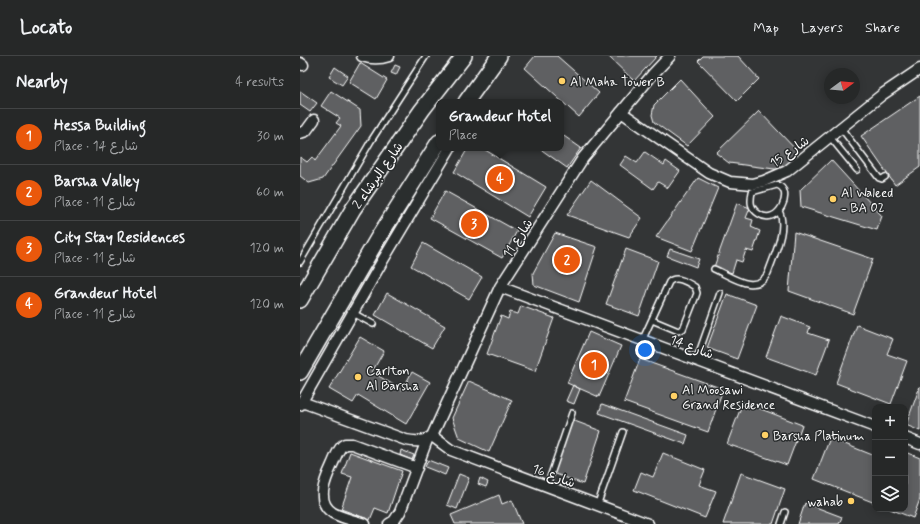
<!DOCTYPE html>
<html lang="en">
<head>
<meta charset="utf-8">
<style>
	:root { --surface:#262828; --page:#323434; --text:#f1f3f6; --muted:#a4a6a8; --line:#424445; --accent:#ea580c }
	body { margin:0; font-family:Mynerve,"Playpen Sans Arabic",sans-serif; background:var(--page); color:var(--text) }
	.controls { position:absolute; right:12px; bottom:12px; display:grid; overflow:hidden; border-radius:8px; box-shadow:0 2px 10px #0003 }
	.controls button { width:36px; height:36px; display:grid; place-items:center; padding:0; border:0; border-bottom:1px solid var(--line); background:var(--surface); color:var(--text); font:20px sans-serif }
	.compass { position:absolute; left:524px; top:12px; width:36px; height:36px; border-radius:50%; background:var(--surface); box-shadow:0 2px 10px #0003; rotate:74deg }
	.you { position:absolute; left:345px; top:294px; width:14px; height:14px; margin:-10px; border:3px solid #fff; border-radius:50%; background:#1a73e8; box-shadow:0 0 0 6px #1a73e833 }
	.badge { display:grid; place-items:center; width:26px; height:26px; border-radius:50%; background:var(--accent); color:#fff; font-size:13px; font-weight:700 }
	.pin { position:absolute; translate:-50% -50%; border:2px solid #fff; box-shadow:0 1px 4px #0006 }
	.popup { position:absolute; left:136px; top:43px; width:128px; height:52px; box-sizing:border-box; display:grid; place-content:center; border-radius:8px; background:var(--surface); filter:drop-shadow(0 1px 3px #0005); font-size:13px; white-space:nowrap; color:var(--muted) }
	.popup b { font-size:15px; color:var(--text) }
	.popup::after { content:''; position:absolute; left:50%; top:100%; margin-left:-8px; border:8px solid transparent; border-top-color:var(--surface) }
	.list { margin:0; padding:0; list-style:none }
	h2 { display:flex; justify-content:space-between; align-items:center; height:52px; margin:0; padding:0 16px; font-size:17px }
	h2 small { font-size:13px; font-weight:400; color:var(--muted) }
	.list li { display:grid; grid-template-columns:26px 1fr auto; gap:12px; align-items:center; box-sizing:border-box; height:56px; padding:0 16px; border-top:1px solid var(--line) }
	.list b { display:block; font-size:15px; white-space:nowrap }
	.list p { margin:0; font-size:13px; white-space:nowrap; color:var(--muted) }
	.list em { font-size:13px; font-style:normal; color:var(--muted) }
	.icon { flex:none; width:22px; height:22px; fill:none; stroke:currentColor; stroke-width:2; stroke-linecap:round; stroke-linejoin:round }
	.map { position:relative; flex:none; width:620px; height:468px; overflow:hidden }
	header { display:flex; align-items:center; gap:24px; box-sizing:border-box; height:56px; padding:0 20px; background:var(--surface); border-bottom:1px solid var(--line) }
	header strong { font-size:19px }
	nav { display:flex; gap:22px; margin-inline-start:auto; font-size:14px }
	main { display:flex }
	aside { flex:1; background:var(--surface) }
	.map>svg:first-child { display:block }
</style>
</head>
<body>
<header>
<strong>Locato</strong>
<nav><a>Map</a><a>Layers</a><a>Share</a></nav>
</header>
<main>
<aside>
<h2>Nearby<small>4 results</small></h2>
<ul class="list">
<li><span class="badge">1</span><div><b>Hessa Building</b><p>Place · شارع 14</p></div><em>30 m</em></li>
<li><span class="badge">2</span><div><b>Barsha Valley</b><p>Place · شارع 11</p></div><em>60 m</em></li>
<li><span class="badge">3</span><div><b>City Stay Residences</b><p>Place · شارع 11</p></div><em>120 m</em></li>
<li><span class="badge">4</span><div><b>Grandeur Hotel</b><p>Place · شارع 11</p></div><em>120 m</em></li>
</ul>
</aside>
<div class="map">
<svg width="620" height="468" viewBox="0 0 620 468">
	<rect width="100%" height="100%" fill="#333536"/>
	<filter id="ink" filterUnits="userSpaceOnUse"><feTurbulence type="fractalNoise" baseFrequency=".025" numOctaves="2"/><feDisplacementMap in="SourceGraphic" scale="8" xChannelSelector="R" yChannelSelector="G"/><feConvolveMatrix kernelMatrix="1 2 1 2 8 2 1 2 1" color-interpolation-filters="sRGB"/></filter>
	<g filter="url(#ink)">
		<path fill="#5f6162" stroke="#fff" d="M235,0H257L299,37L279,61L225,12Z
			M308,0H357L334,25Z
			M403,0H438L459,23L437,45L398,5Z
			M60,7L87,24L76,43L49,26Z
			M95,9L100,11L96,19L91,17Z
			M35,11L48,20L42,29L29,21Z
			M380,23L415,61L387,90L354,66L352,59L354,49Z
			M0,35L17,47L10,56L0,49Z
			M31,35L60,54L61,70L23,123L9,127L0,120V101L7,106L12,101L15,105L41,70L36,67L40,62L21,50Z
			M620,40V111L595,129L561,80Z
			M459,55L499,97L482,114L429,107L416,97Z
			M261,78L281,92L267,112L239,92H261Z
			M168,92H182L246,131L228,161L154,116Z
			M345,96L364,109L366,105L380,115L368,132L358,126L353,133L320,109L326,100L337,107Z
			M531,104L582,160L577,174L501,151L500,134Z
			M398,122L418,132L392,195L356,181Z
			M291,124L342,162L329,181L267,159Z
			M145,135L217,175L202,202L130,162Z
			M437,147L450,152L446,162L453,164L451,171L460,175L453,196L446,194L442,206L436,204L432,217L414,211Z
			M494,176L573,203L553,258L489,235Z
			M255,177L297,191L279,246L234,229L233,217Z
			M123,187L182,221L169,243L111,210Z
			M326,193L358,205L339,260L306,248Z
			M370,193L399,203L396,211L367,200Z
			M87,237L145,270L132,292L75,259Z
			M427,238L457,249L437,303L407,292Z
			M221,250L254,262L235,315L187,298L201,260L208,263L210,256L218,258Z
			M481,260L510,271L508,277L529,284L516,319L466,301Z
			M557,269L593,283L587,298L607,305L591,348L536,327Z
			M289,276L321,290L299,341L267,327Z
			M60,281L84,295L72,316L102,334L112,316L130,326L106,368L58,339L53,347L29,333Z
			M340,303L423,333L408,376L324,346Z
			M169,325L212,344L189,396L159,382L152,362Z
			M273,329L280,333L274,348L266,345Z
			M620,330V375L606,369Z
			M443,346L502,369L487,409L427,388Z
			M302,348L388,379L385,388L299,357Z
			M272,364L301,375L283,428L253,417Z
			M530,382L575,400V447L514,423Z
			M101,394L114,399L112,404L100,399Z
			M50,396L102,415L88,457L75,452L70,464L41,453L52,421L42,418Z
			M605,396L620,402V443L613,462L590,453H605Z
			M363,397L405,414L399,429L416,435L405,462L334,434L341,416L353,421Z
			M128,404L148,412L145,419L125,411Z
			M441,417L485,433L473,468H423Z
			M159,418L169,422L157,453L147,449Z
			M180,422L188,426L186,431L178,428Z
			M199,439L202,448L212,444L222,468H155L151,459Z
			M505,447L542,461L539,468H498Z"/>
		<g fill="none" stroke-linecap="round" stroke-linejoin="round">
			<g stroke="#fff" stroke-width="8">
				<path id="lane" d="M541,72L579,122L582,123L585,121
					M530,81L557,114
					M477,129C495,134 478,171 459,158C450,152 450,146 452,136Z
					M0,206L71,85L126,0
					M414,213C431,220 456,240 468,217C474,199 488,172 479,155
					M53,257L73,268
					M342,285L369,226C376,219 387,226 395,231L397,237L396,240L383,273L378,275L376,274L352,264
					M396,305L420,237
					M247,430L272,357
					M297,450L323,376
					M481,468L485,456"/>
			</g>
			<g stroke="#fff" stroke-width="13">
				<path id="street" d="M62,0C71,3 80,3 89,0
					M0,7L3,9
					M321,56L409,117L430,126L453,128L464,125L487,115L583,38L620,13
					M0,77L6,75L14,64
					M200,231L575,371
					M2,346L106,384C116,386 124,386 132,380
					M0,349L83,204L150,92
					M605,382L620,388
					M65,468C55,465 42,462 33,457C15,446 25,424 32,409C35,403 37,395 42,390L45,388H52L117,412
					M89,468L94,465L100,456L127,384
					M348,468L151,394L132,380L200,231L283,102L353,18L370,0"/>
			</g>
			<g stroke="#fff" stroke-width="18">
				<path id="secondary" d="M166,46L199,0
					M0,244L53,153L122,54L164,0
					M0,316L78,182L139,86"/>
			</g>
			<use href="#lane" stroke="#2a2d2e" stroke-width="5"/>
			<use href="#street" stroke="#2a2d2e" stroke-width="10"/>
			<use href="#secondary" stroke="#2a2d2e" stroke-width="15"/>
		</g>
	</g>
	<g fill="#ffd166" stroke="#2a2d2e" stroke-width="1.5">
		<circle cx="262" cy="25" r="4"/>
		<circle cx="533" cy="143" r="4"/>
		<circle cx="58" cy="321" r="4"/>
		<circle cx="374" cy="340" r="4"/>
		<circle cx="465" cy="379" r="4"/>
		<circle cx="551" cy="445" r="4"/>
	</g>
	<g text-anchor="middle" stroke-width="3" stroke-linejoin="round" paint-order="stroke">
		<g font-size="13" fill="#fff" stroke="#2a2d2e" text-anchor="start">
			<text x="270" y="30">Al Maha Tower B</text>
			<text x="541" y="141">Al Waleed<tspan x="541" dy="15">- BA 02</tspan></text>
			<text x="66" y="319">Carlton<tspan x="66" dy="15">Al Barsha</tspan></text>
			<text x="382" y="338">Al Moosawi<tspan x="382" dy="15">Grand Residence</tspan></text>
			<text x="473" y="384">Barsha Platinum</text>
			<text x="543" y="450" text-anchor="end">wahab</text>
		</g>
		<g font-size="13" fill="#fff" stroke="#2a2d2e">
			<text transform="translate(489 95) rotate(-35)" y="5">شارع 15</text>
			<text transform="translate(77 119) rotate(-55)" y="5">شارع البرشاء 2</text>
			<text transform="translate(217 182) rotate(-57)" y="5">شارع 11</text>
			<text transform="translate(392 290) rotate(21)" y="5">شارع 14</text>
			<text transform="translate(254 419) rotate(21)" y="5">شارع 16</text>
		</g>
	</g>
</svg>
<div class="controls">
<button>+</button>
<button>−</button>
<button><svg class="icon" aria-label="layers" viewBox="0 0 24 24"><path d="M12 4l9 5-9 5-9-5zM3 14l9 5 9-5"/></svg></button>
</div>
<svg class="compass" viewBox="-18 -18 36 36"><path d="M0-13l5 13h-10z" fill="#e53935"/><path d="M0 13l5-13h-10z" fill="#a4a6a8"/></svg>
<div class="you"></div>
<div class="pin badge" style="left:294px;top:309px">1</div>
<div class="pin badge" style="left:267px;top:204px">2</div>
<div class="pin badge" style="left:174px;top:168px">3</div>
<div class="pin badge" style="left:200px;top:123px">4</div>
<div class="popup"><b>Grandeur Hotel</b>Place</div>
</div>
</main>
</body>
</html>
